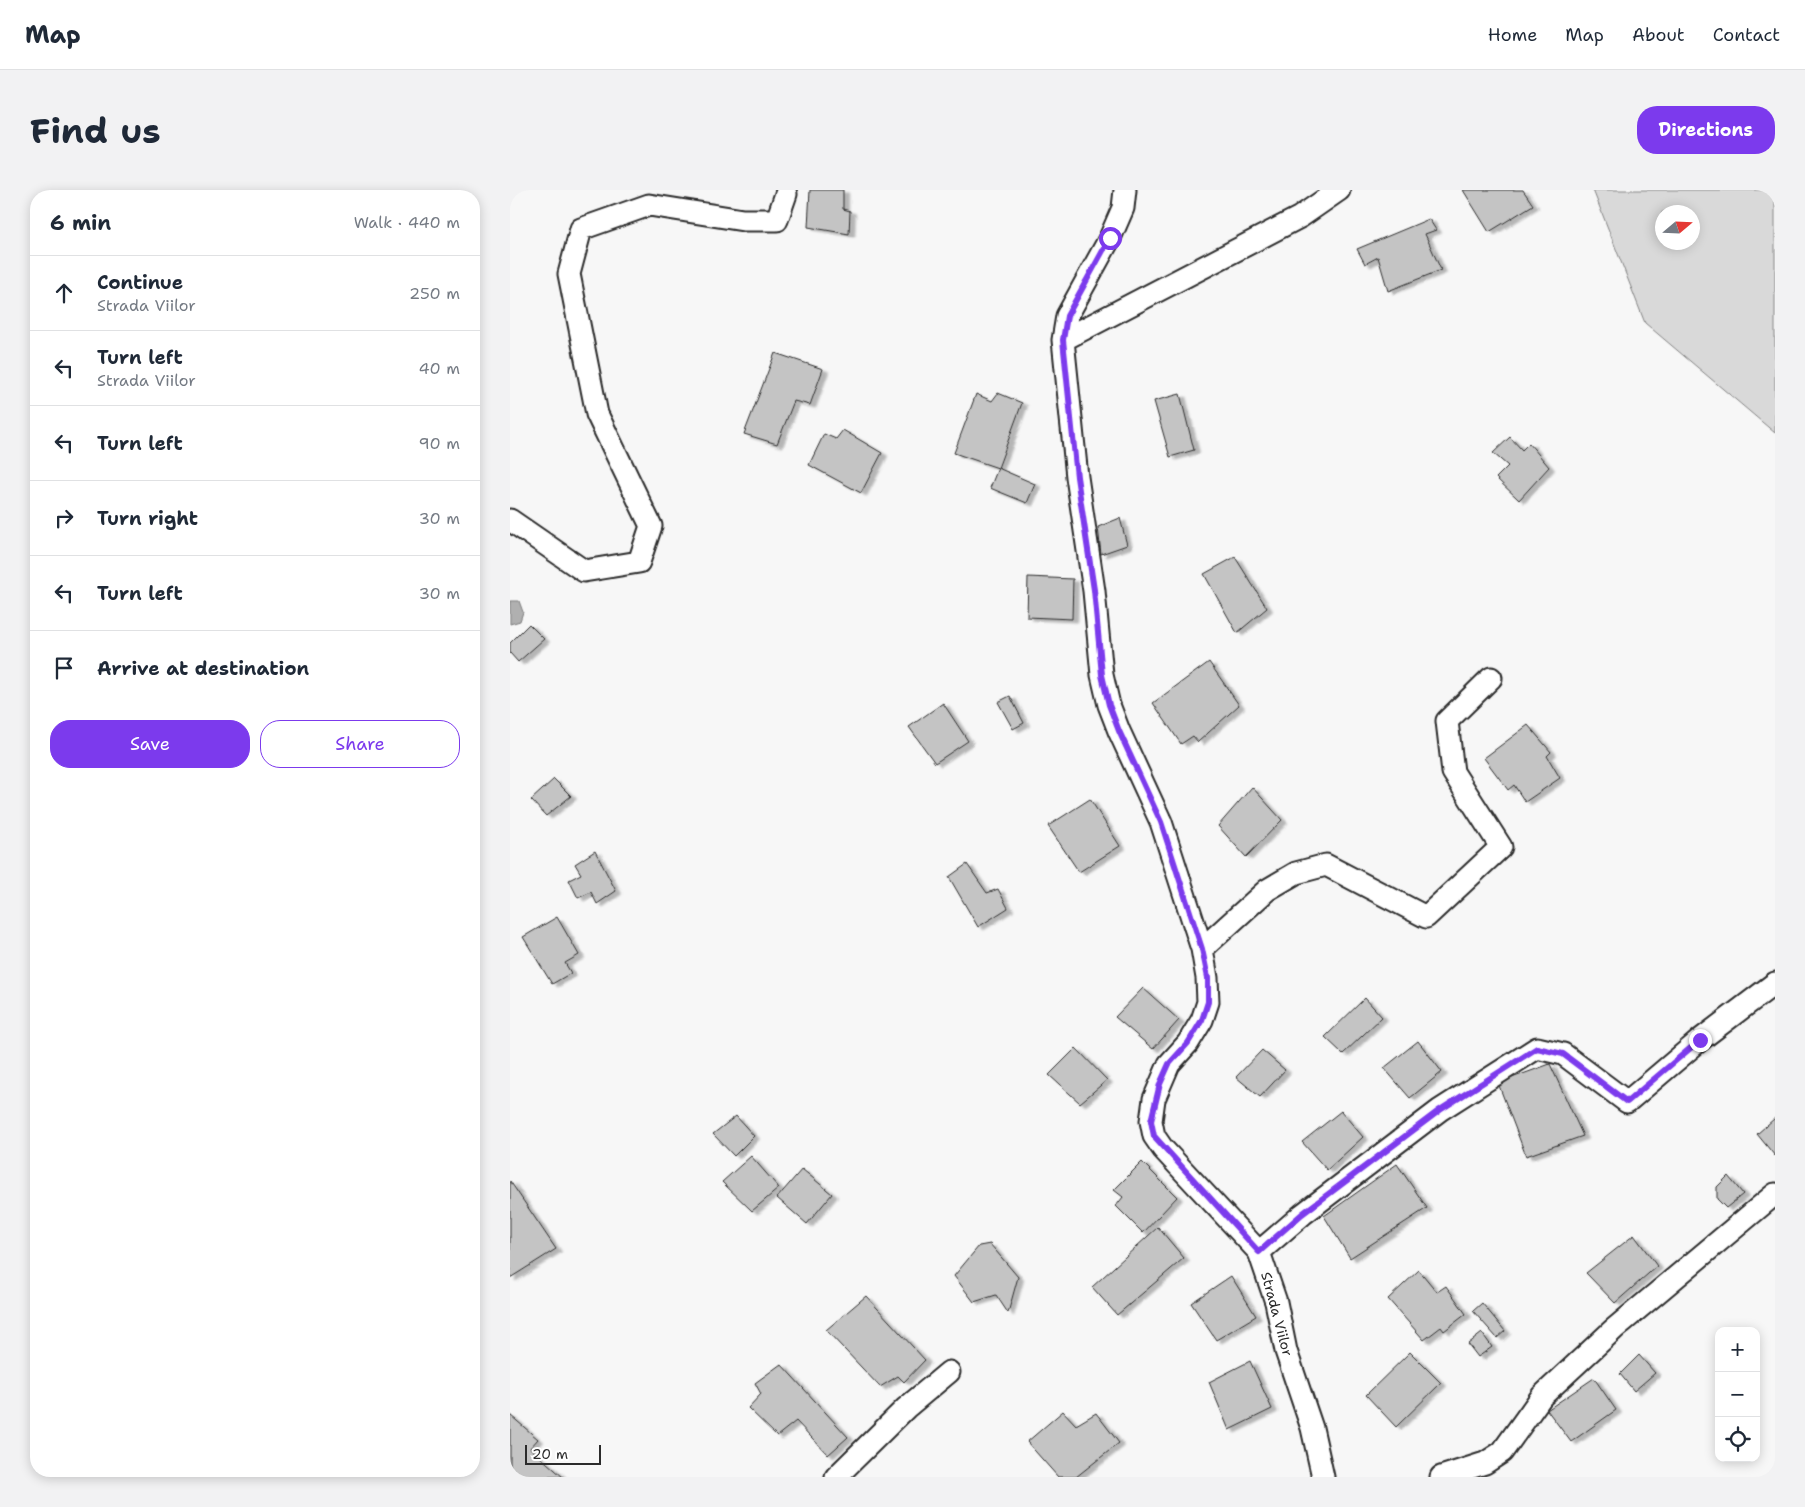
<!DOCTYPE html>
<html lang="en">
<head>
<meta charset="utf-8">
<style>
	:root { --surface:#fff; --page:#f2f2f3; --text:#1f2937; --muted:#747a83; --line:#e0e1e3; --accent:#7c3aed }
	body { margin:0; font-family:"Shantell Sans",sans-serif; background:var(--page); color:var(--text) }
	.controls { position:absolute; right:15px; bottom:15px; display:grid; overflow:hidden; border-radius:10px; box-shadow:0 2px 12px #0003 }
	.controls button { width:45px; height:45px; display:grid; place-items:center; padding:0; border:0; border-bottom:1px solid var(--line); background:var(--surface); color:var(--text); font:25px sans-serif }
	.compass { position:absolute; left:1145px; top:15px; width:45px; height:45px; border-radius:50%; background:var(--surface); box-shadow:0 2px 12px #0003; rotate:71deg }
	.scale { position:absolute; left:15px; bottom:12px; width:76px; box-sizing:border-box; padding-left:5px; border:2px solid #2b2b2b; border-top:0; font-size:14px; line-height:18px; white-space:nowrap; color:#2b2b2b; -webkit-text-stroke:4px #fff; paint-order:stroke }
	.stop { position:absolute; width:15px; height:15px; margin:-11px; border:4px solid #7c3aed; border-radius:50%; background:#fff }
	.stop.end { background:#7c3aed; border-color:#fff; box-shadow:0 1px 5px #0008 }
	.list { margin:0; padding:0; list-style:none }
	h2 { display:flex; justify-content:space-between; align-items:center; height:65px; margin:0; padding:0 20px; font-size:21px }
	h2 small { font-size:16px; font-weight:400; color:var(--muted) }
	.list li { display:grid; grid-template-columns:32px 1fr auto; gap:15px; align-items:center; box-sizing:border-box; height:75px; padding:0 20px; border-top:1px solid var(--line) }
	.list b { display:block; font-size:19px; white-space:nowrap }
	.list p { margin:0; font-size:16px; white-space:nowrap; color:var(--muted) }
	.list em { font-size:16px; font-style:normal; color:var(--muted) }
	.actions { display:flex; gap:10px; padding:15px 20px }
	.actions a { flex:1; padding:11px 0; border:1px solid var(--accent); border-radius:20px; text-align:center; font-size:18px; color:var(--accent) }
	.actions .main { background:var(--accent); color:#fff }
	.icon { flex:none; width:28px; height:28px; fill:none; stroke:currentColor; stroke-width:2; stroke-linecap:round; stroke-linejoin:round }
	.map { position:relative; flex:none; width:1265px; height:1287px; overflow:hidden; border-radius:20px }
	header { display:flex; align-items:center; gap:30px; box-sizing:border-box; height:70px; padding:0 25px; background:var(--surface); border-bottom:1px solid var(--line) }
	header strong { font-size:24px }
	nav { display:flex; gap:28px; margin-inline-start:auto; font-size:18px }
	.intro { display:flex; align-items:center; justify-content:space-between; box-sizing:border-box; height:120px; padding:0 30px }
	h1 { margin:0; font-size:35px }
	.button { padding:12px 22px; border-radius:20px; background:var(--accent); color:#fff; font-size:18px; font-weight:700 }
	main { display:flex; gap:30px; padding:0 30px }
	aside { flex:1; background:var(--surface); border-radius:20px; box-shadow:0 2px 12px #0003 }
	.map>svg:first-child { display:block }
</style>
</head>
<body>
<header>
<strong>Map</strong>
<nav><a>Home</a><a>Map</a><a>About</a><a>Contact</a></nav>
</header>
<div class="intro"><h1>Find us</h1><a class="button">Directions</a></div>
<main>
<aside>
<h2>6 min<small>Walk · 440 m</small></h2>
<ul class="list">
<li><svg class="icon" aria-label="ahead" viewBox="0 0 24 24"><path d="M12 20V5M6 11l6-6 6 6"/></svg><div><b>Continue</b><p>Strada Viilor</p></div><em>250 m</em></li>
<li><svg class="icon" aria-label="left" viewBox="0 0 24 24"><path d="M17 20v-9H6M10 6l-5 5 5 5"/></svg><div><b>Turn left</b><p>Strada Viilor</p></div><em>40 m</em></li>
<li><svg class="icon" aria-label="left" viewBox="0 0 24 24"><path d="M17 20v-9H6M10 6l-5 5 5 5"/></svg><div><b>Turn left</b></div><em>90 m</em></li>
<li><svg class="icon" aria-label="right" viewBox="0 0 24 24"><path d="M7 20v-9h11M14 6l5 5-5 5"/></svg><div><b>Turn right</b></div><em>30 m</em></li>
<li><svg class="icon" aria-label="left" viewBox="0 0 24 24"><path d="M17 20v-9H6M10 6l-5 5 5 5"/></svg><div><b>Turn left</b></div><em>30 m</em></li>
<li><svg class="icon" aria-label="arrive" viewBox="0 0 24 24"><path d="M6 21V4h12l-3 4 3 4H6"/></svg><div><b>Arrive at destination</b></div></li>
</ul>
<div class="actions"><a class="main">Save</a><a>Share</a></div>
</aside>
<div class="map">
<svg width="1265" height="1287" viewBox="0 0 1265 1287">
	<defs>
		<filter id="shadow"><feDropShadow dx="5.5" dy="3" stdDeviation="1" flood-color="#0004"/></filter>
	</defs>
	<rect width="100%" height="100%" fill="#f7f7f7"/>
	<filter id="ink" filterUnits="userSpaceOnUse"><feTurbulence type="fractalNoise" baseFrequency=".02" numOctaves="2"/><feDisplacementMap in="SourceGraphic" scale="10" xChannelSelector="R" yChannelSelector="G"/><feConvolveMatrix kernelMatrix="1 2 1 2 8 2 1 2 1" color-interpolation-filters="sRGB"/></filter>
	<g filter="url(#ink)">
		<path fill="#d9d9d9" stroke="#828282" fill-rule="evenodd" d="M1083,0H1265V243L1135,133ZM1152,22H1182V52H1152Z"/>
		<path fill="#b0b0b0" stroke="#7b7b7b" d="M0,411H9L13,422L10,431L0,434Z"/>
		<path fill="#c4c4c4" stroke="#2b2b2b" filter="url(#shadow)" d="M300,0H333V19L340,21L339,44L298,37Z
			M953,0H1013L1023,15L979,42Z
			M919,29L926,40L915,44L931,80L878,101L868,67L855,74L847,59Z
			M265,163L313,179L300,215L284,211L267,254L234,244Z
			M488,203L512,213L488,278L444,263L466,204L482,211Z
			M670,204L684,260L660,267L644,211Z
			M333,240L372,263L351,303L299,275L314,244L326,249Z
			M1000,247L1012,260L1019,253L1039,277L1009,310L986,288L998,276L983,263Z
			M488,278L525,294L517,313L480,298Z
			M610,328L617,355L591,364L588,337Z
			M725,367L757,418L727,443L694,384Z
			M518,387L563,389L562,429L517,427Z
			M19,434L34,449L8,472L0,463V453Z
			M699,472L729,515L688,552L683,546L671,554L643,513Z
			M500,506L514,533L503,539L488,512Z
			M433,513L458,551L425,573L399,537Z
			M1018,535L1041,562L1037,566L1050,588L1015,612L1004,595L998,600L974,568Z
			M44,589L61,606L36,626L21,610Z
			M742,597L772,630L736,667L708,636Z
			M580,609L610,656L569,682L538,636Z
			M85,661L106,701L87,714L81,702L68,708L59,690L71,684L65,674Z
			M457,674L477,703L488,699L498,718L468,737L439,687Z
			M47,727L69,765L55,773L61,783L42,794L13,747Z
			M633,798L669,830L643,859L605,827Z
			M855,808L872,827L833,864L815,847Z
			M908,851L932,882L900,908L874,878Z
			M566,858L597,890L570,913L539,885Z
			M752,860L775,880L750,907L726,887Z
			M1040,874L1073,946L1016,966L988,893Z
			M831,921L853,947L817,980L792,952Z
			M226,926L244,946L224,966L203,944Z
			M1265,928V966L1247,944Z
			M241,966L269,998L242,1021L212,992Z
			M632,972L667,1007L633,1043L606,1016L613,1007L604,1000Z
			M887,974L917,1018L840,1068L814,1026Z
			M292,979L322,1004L297,1034L267,1008Z
			M1218,986L1233,1004L1216,1018L1207,1009V997Z
			M0,991L46,1059L0,1088Z
			M648,1037L674,1068L607,1125L582,1097Z
			M1124,1045L1147,1076L1105,1113L1076,1083Z
			M480,1054L508,1087L498,1123L486,1105L464,1112L444,1086L469,1056Z
			M909,1080L927,1102L936,1096L956,1124L934,1141L931,1137L914,1150L878,1109Z
			M721,1086L746,1126L706,1150L681,1113Z
			M356,1106L415,1170L394,1192L388,1186L370,1197L316,1140Z
			M972,1113L995,1141L987,1148L963,1121Z
			M972,1143L982,1157L968,1167L958,1154Z
			M900,1162L931,1193L886,1237L856,1205Z
			M1129,1165L1145,1183L1124,1201L1110,1184Z
			M740,1171L762,1219L719,1240L699,1192Z
			M271,1174L338,1247L318,1265L286,1231L267,1246L238,1218L251,1204L245,1193Z
			M1084,1188L1106,1220L1061,1252L1037,1220Z
			M553,1221L566,1235L586,1223L609,1253L566,1287H548L517,1252Z
			M0,1225L28,1249L20,1258L53,1287H0Z"/>
		<g fill="none" stroke-linecap="round" stroke-linejoin="round">
			<g stroke="#2b2b2b" stroke-width="25">
				<path id="minor" d="M615,0L613,18L600,48L557,126L553,150L567,287L584,401L592,485L599,515L609,541L651,632L692,759L697,788L698,812L692,830L678,853L659,874L644,909L641,931L644,946L653,959L749,1062L766,1112L776,1161L802,1238L813,1287
					M553,150L790,27L829,0
					M0,330L74,381L129,372L141,336L87,224L59,84L71,39L139,15L233,30H267L276,4
					M692,759L757,700L786,683L816,675L916,727L991,657L943,582L937,531L981,488
					M749,1062L793,1024L930,920L1027,858L1053,864L1117,912L1190,850L1265,793
					M326,1287L396,1218L439,1182
					M931,1287L975,1273L992,1262L1032,1206L1104,1139L1265,1004"/>
			</g>
			<use href="#minor" stroke="#fff" stroke-width="21"/>
		</g>
	</g>
	<g fill="none" stroke-linecap="round" stroke-linejoin="round" filter="url(#ink)">
		<path stroke="#7c3aed" stroke-width="6" d="M600,48L557,126L553,150L567,287L584,400L592,485L599,515L609,541L651,632L692,759L698,788V812L692,830L678,853L659,874L650,894L641,931L644,946L749,1062L792,1024L930,920L1027,858L1053,864L1117,912L1190,850"/>
	</g>
	<g text-anchor="middle" stroke-width="4" stroke-linejoin="round" paint-order="stroke">
		<g font-size="14" fill="#2b2b2b" stroke="#fff">
			<text transform="translate(767 1124) rotate(75)" y="5">Strada Viilor</text>
		</g>
	</g>
</svg>
<div class="controls">
<button>+</button>
<button>−</button>
<button><svg class="icon" aria-label="locate" viewBox="0 0 24 24"><circle cx="12" cy="12" r="6"/><path d="M12 2v4M12 18v4M2 12h4M18 12h4"/></svg></button>
</div>
<svg class="compass" viewBox="-18 -18 36 36"><path d="M0-13l5 13h-10z" fill="#e53935"/><path d="M0 13l5-13h-10z" fill="#747a83"/></svg>
<div class="scale">20 m</div>
<div class="stop" style="left:600px;top:48px"></div>
<div class="stop end" style="left:1190px;top:850px"></div>
</div>
</main>
</body>
</html>
